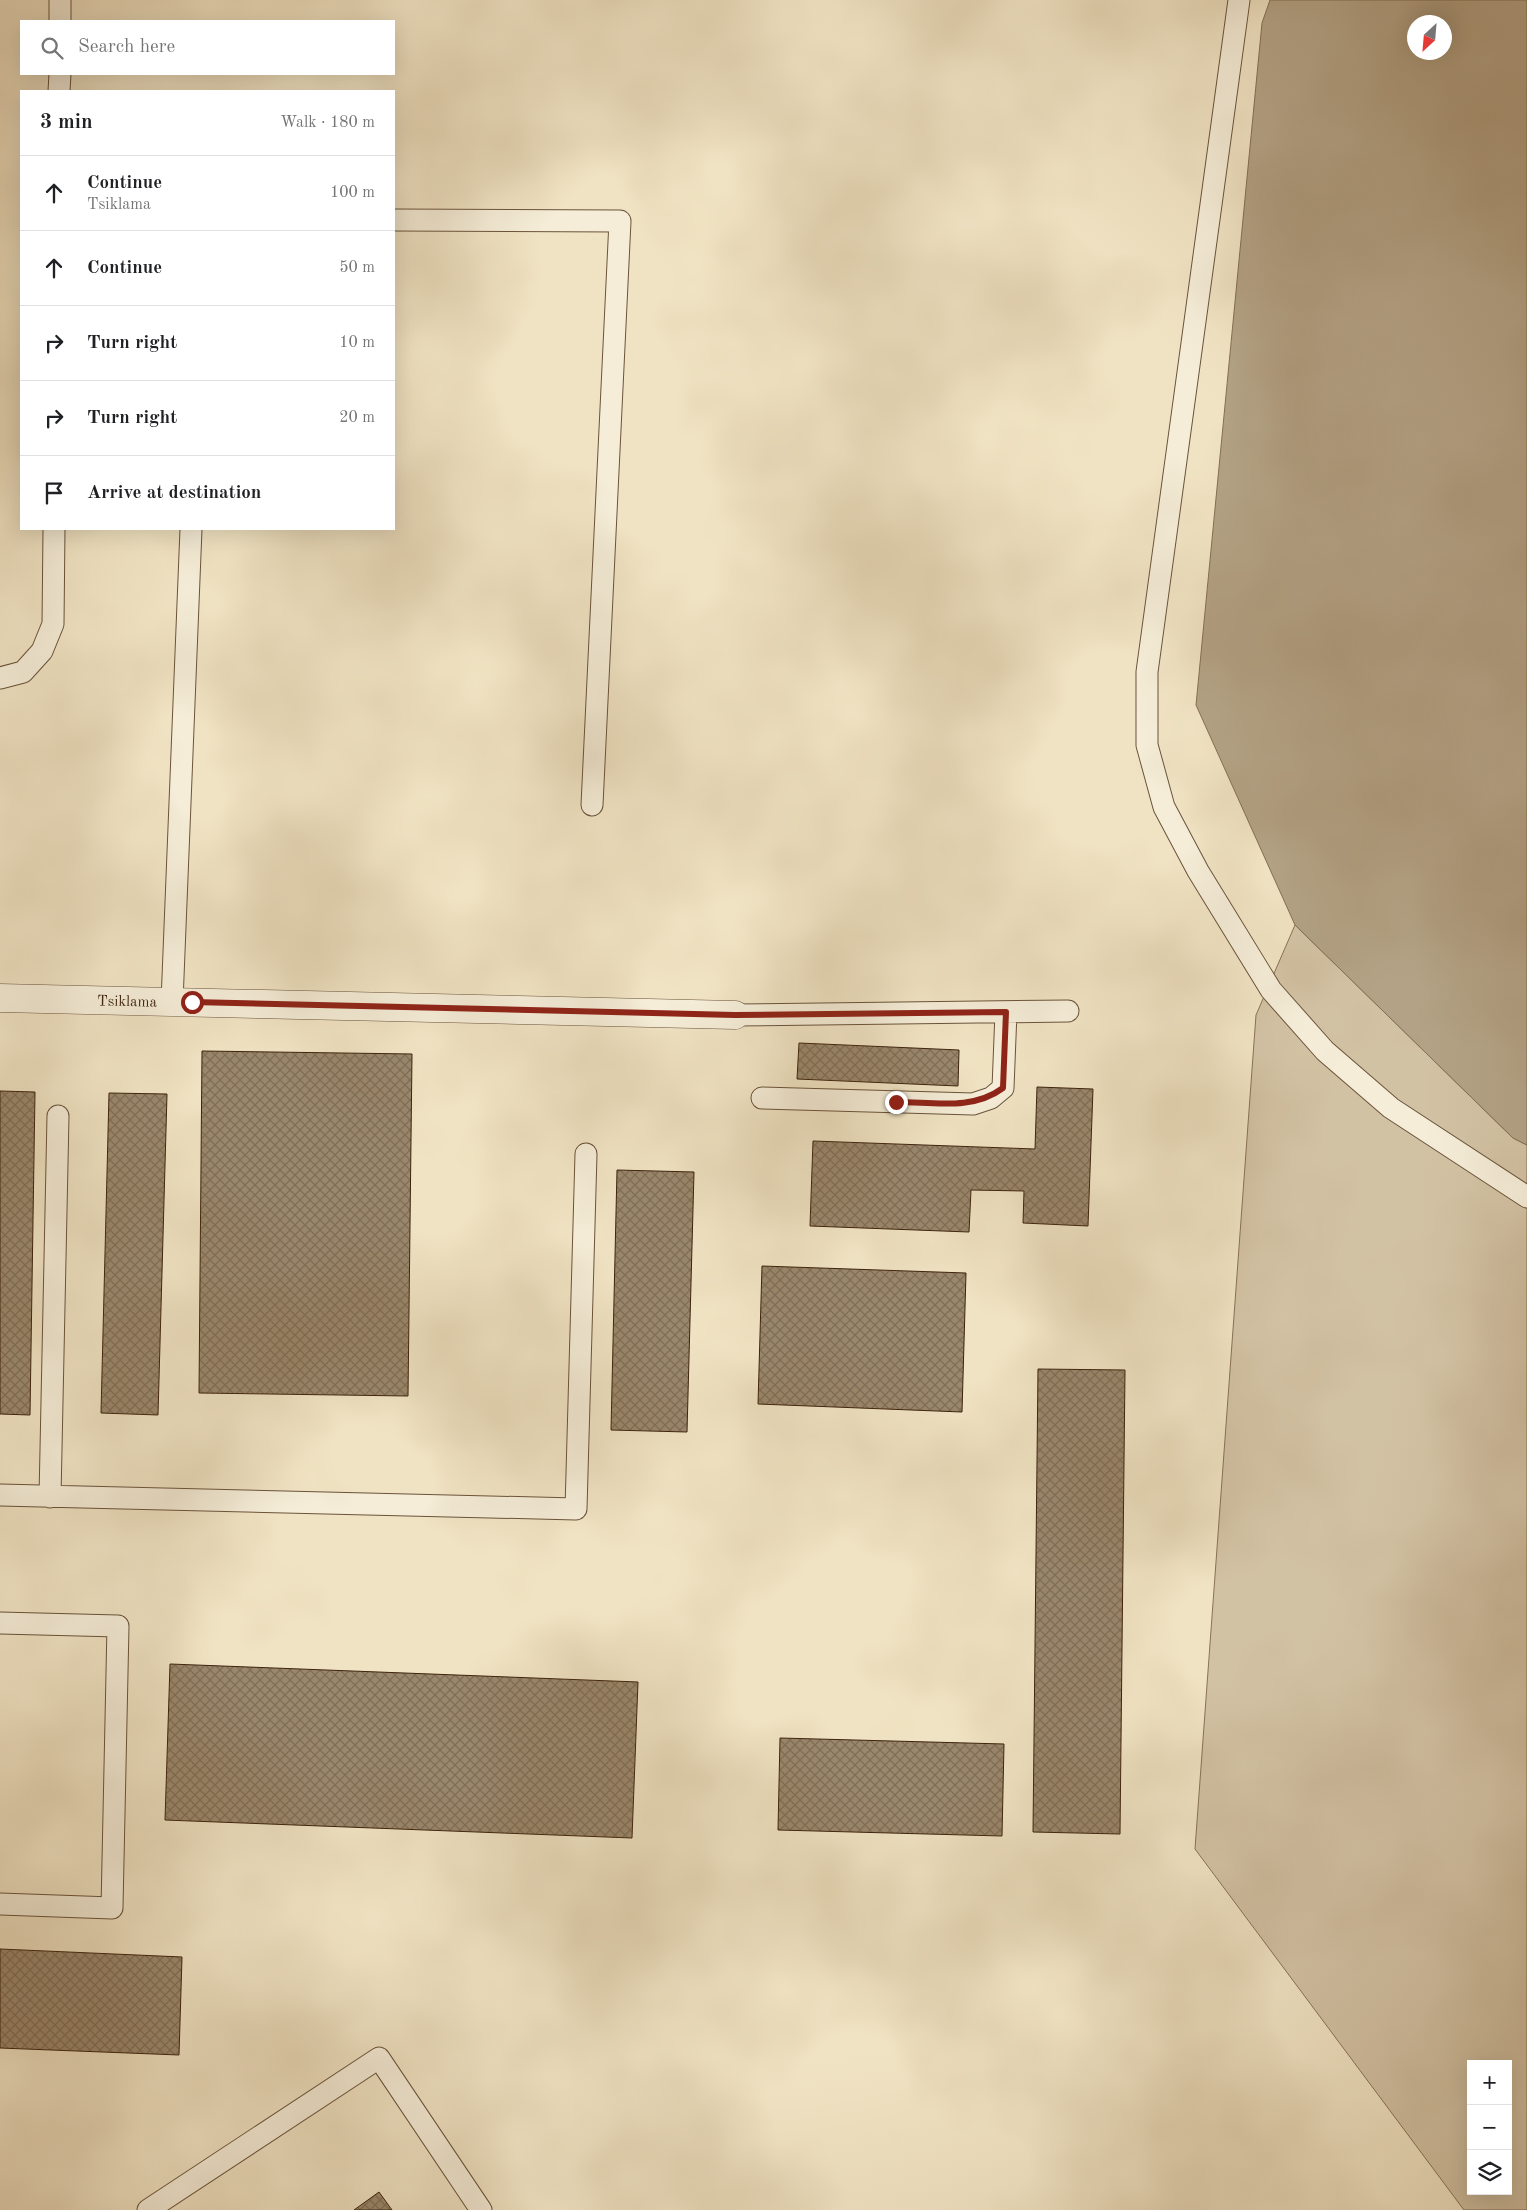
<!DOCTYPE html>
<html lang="en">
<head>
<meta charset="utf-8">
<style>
	:root { --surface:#fff; --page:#f2f2f2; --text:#202124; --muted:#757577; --line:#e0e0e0 }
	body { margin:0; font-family:"Old Standard TT",serif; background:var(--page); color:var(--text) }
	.controls { position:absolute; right:15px; bottom:15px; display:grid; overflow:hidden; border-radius:0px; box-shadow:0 5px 20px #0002 }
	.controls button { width:45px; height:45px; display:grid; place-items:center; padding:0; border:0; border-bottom:1px solid var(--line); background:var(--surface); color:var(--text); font:25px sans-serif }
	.compass { position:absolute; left:1407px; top:15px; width:45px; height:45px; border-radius:50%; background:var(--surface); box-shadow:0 5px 20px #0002; rotate:206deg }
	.stop { position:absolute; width:15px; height:15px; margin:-11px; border:4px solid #8f2418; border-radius:50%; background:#fff }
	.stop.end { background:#8f2418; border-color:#fff; box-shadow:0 1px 5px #0008 }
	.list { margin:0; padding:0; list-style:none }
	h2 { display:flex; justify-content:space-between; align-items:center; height:65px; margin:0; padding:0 20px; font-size:21px }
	h2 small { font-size:16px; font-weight:400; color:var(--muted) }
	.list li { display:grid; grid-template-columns:32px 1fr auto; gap:15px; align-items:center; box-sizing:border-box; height:75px; padding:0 20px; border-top:1px solid var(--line) }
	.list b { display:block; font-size:19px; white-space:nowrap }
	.list p { margin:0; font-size:16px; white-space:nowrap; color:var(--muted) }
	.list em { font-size:16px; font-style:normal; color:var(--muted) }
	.icon { flex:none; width:28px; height:28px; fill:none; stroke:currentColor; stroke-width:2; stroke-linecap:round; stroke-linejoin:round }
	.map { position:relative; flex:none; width:1527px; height:2210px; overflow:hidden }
	.search { position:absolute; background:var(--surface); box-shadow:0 5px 20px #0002; left:20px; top:20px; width:375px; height:55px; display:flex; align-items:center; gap:12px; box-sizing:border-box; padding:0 18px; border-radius:0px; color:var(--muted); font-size:19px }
	.panel { position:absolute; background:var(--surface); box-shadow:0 5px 20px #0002; left:20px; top:90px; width:375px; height:440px; border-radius:0px }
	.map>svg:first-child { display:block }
</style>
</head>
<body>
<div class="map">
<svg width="1527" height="2210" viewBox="0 0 1527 2210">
	<defs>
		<pattern id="building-cross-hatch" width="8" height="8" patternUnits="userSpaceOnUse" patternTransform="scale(1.25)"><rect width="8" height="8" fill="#9a876c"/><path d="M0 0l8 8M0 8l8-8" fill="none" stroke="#7f6e57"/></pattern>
	</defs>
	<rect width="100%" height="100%" fill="#f0e3c3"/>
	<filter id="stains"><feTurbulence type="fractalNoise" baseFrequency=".004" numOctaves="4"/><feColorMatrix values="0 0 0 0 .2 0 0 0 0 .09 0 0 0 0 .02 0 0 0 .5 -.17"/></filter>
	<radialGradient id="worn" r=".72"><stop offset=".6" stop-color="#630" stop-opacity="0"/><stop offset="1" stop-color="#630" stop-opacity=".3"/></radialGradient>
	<path fill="#d2c2a4" stroke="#887258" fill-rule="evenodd" d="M1295,925L1513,1138L1527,1145V2210H1464L1195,1849L1256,1015ZM1471,2064H1508V2191H1471Z"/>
	<path fill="#b3a285" stroke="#846f55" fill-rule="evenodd" d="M1270,0H1527V1145L1513,1138L1295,925L1196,705L1262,23ZM1414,22H1444V52H1414Z"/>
	<path fill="url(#building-cross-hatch)" stroke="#3d230d" d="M799,1043L959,1050L958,1086L797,1079Z
		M202,1051L412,1054L408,1396L199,1393Z
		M1037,1087L1093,1089L1088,1226L1023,1223L1024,1191L971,1190L969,1232L810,1226L813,1141L1035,1149Z
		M0,1091L35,1092L30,1415L0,1414Z
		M109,1093L167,1094L158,1415L101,1413Z
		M617,1170L694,1172L687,1432L611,1430Z
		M762,1266L966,1273L962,1412L758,1404Z
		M1038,1369L1125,1370L1120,1834L1033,1832Z
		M170,1664L638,1682L632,1838L165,1820Z
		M780,1738L1004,1744L1002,1836L778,1830Z
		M0,1949L182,1957L179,2055L0,2048Z
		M379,2192L392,2210H354Z"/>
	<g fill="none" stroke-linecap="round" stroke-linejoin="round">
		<g stroke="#6a533a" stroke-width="23">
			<path id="service" d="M1239,0L1147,672V745L1164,807L1198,871L1271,990L1325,1051L1391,1108L1527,1197
				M60,21V0
				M59,91L60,74
				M394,220L620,221L592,805
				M0,678L23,672L42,651L53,624L54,529
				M172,1002L191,529
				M735,1015L1068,1011
				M762,1098L973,1104L991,1098L1003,1088L1006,1012
				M0,1495L576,1509L586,1154
				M50,1497L58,1116
				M0,1623L118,1626L112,1908L0,1904
				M148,2210L379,2058L481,2210"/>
		</g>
		<g stroke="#6a533a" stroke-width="29">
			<path id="minor" d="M0,998L735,1015"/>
		</g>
		<use href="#service" stroke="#f5edd8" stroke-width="21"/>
		<use href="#minor" stroke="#f5edd8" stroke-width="28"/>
	</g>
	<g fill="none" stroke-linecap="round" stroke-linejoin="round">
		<path stroke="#8f2418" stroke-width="6" d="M192,1002L735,1015L1006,1012L1003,1088C972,1111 933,1102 896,1102"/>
	</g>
	<g text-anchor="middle" stroke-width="4" stroke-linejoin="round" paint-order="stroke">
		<g font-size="15" fill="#3d230d" stroke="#f5edd8">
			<text transform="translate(127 1001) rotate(1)" y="5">Tsiklama</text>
		</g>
	</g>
	<rect width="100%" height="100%" filter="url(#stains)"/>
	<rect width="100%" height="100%" fill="url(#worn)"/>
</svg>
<div class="controls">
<button>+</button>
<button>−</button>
<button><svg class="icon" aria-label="layers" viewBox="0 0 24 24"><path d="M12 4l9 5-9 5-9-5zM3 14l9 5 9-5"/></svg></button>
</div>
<svg class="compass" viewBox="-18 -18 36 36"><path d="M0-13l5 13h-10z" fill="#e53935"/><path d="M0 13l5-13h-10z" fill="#757577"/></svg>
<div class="stop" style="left:192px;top:1002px"></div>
<div class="stop end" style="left:896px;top:1102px"></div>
<div class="search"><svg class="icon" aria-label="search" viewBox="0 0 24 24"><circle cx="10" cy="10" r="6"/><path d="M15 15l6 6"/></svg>Search here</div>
<section class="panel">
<h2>3 min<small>Walk · 180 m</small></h2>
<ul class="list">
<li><svg class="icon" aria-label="ahead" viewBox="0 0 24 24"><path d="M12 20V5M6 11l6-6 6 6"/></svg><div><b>Continue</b><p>Tsiklama</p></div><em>100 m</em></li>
<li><svg class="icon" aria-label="ahead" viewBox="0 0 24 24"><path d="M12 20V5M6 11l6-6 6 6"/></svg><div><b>Continue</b></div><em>50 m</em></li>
<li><svg class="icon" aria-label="right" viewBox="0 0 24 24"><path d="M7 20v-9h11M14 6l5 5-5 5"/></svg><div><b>Turn right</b></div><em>10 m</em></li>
<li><svg class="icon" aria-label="right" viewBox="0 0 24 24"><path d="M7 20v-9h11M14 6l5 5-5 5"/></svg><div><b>Turn right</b></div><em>20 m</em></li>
<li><svg class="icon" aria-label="arrive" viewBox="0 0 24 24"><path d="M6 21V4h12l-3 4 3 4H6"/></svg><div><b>Arrive at destination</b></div></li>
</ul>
</section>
</div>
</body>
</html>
